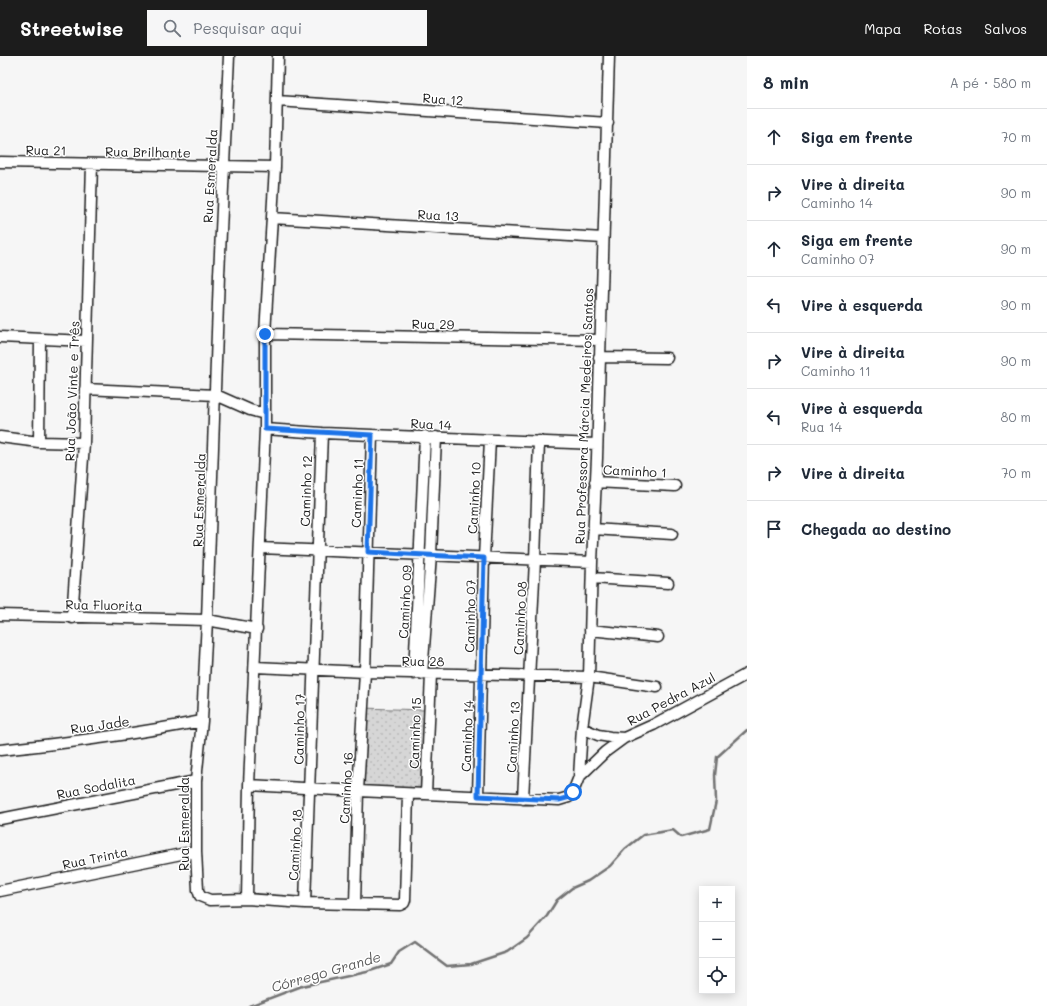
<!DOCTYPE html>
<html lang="pt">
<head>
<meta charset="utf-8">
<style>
	:root { --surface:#fff; --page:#f6f6f7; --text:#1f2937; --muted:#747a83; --line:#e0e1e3; --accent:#1c1c1c }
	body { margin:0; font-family:Mali,sans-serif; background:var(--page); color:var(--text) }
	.controls { position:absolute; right:12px; bottom:12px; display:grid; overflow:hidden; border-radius:0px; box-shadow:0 2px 10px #0003 }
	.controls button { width:36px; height:36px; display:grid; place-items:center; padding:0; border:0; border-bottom:1px solid var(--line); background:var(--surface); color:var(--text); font:20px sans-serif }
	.stop { position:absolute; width:12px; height:12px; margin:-9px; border:3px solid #1a73e8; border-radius:50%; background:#fff }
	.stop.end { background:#1a73e8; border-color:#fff; box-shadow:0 1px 4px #0008 }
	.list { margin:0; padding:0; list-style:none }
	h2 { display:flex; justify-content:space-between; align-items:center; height:52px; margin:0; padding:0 16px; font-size:17px }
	h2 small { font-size:13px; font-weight:400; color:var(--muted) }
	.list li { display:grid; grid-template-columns:26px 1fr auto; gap:12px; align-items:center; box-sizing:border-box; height:56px; padding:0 16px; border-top:1px solid var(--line) }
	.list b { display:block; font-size:15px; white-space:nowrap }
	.list p { margin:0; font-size:13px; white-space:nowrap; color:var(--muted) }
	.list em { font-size:13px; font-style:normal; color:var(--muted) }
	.icon { flex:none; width:22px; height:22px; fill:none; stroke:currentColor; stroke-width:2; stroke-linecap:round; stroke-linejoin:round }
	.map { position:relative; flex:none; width:747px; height:950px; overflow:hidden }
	header { display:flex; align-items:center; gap:24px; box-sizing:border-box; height:56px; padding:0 20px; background:var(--accent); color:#fff }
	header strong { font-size:19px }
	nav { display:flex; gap:22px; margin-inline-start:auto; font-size:14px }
	.search { width:280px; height:36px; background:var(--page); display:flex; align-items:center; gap:10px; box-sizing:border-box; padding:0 14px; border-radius:0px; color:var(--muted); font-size:15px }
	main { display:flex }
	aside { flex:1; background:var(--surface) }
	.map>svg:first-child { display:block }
</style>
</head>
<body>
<header>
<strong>Streetwise</strong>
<div class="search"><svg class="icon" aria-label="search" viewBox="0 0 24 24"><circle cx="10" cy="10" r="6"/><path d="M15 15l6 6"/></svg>Pesquisar aqui</div>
<nav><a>Mapa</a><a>Rotas</a><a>Salvos</a></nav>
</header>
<main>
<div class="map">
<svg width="747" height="950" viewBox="0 0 747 950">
	<defs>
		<pattern id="park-dots" width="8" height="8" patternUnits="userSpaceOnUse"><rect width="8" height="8" fill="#d6d6d6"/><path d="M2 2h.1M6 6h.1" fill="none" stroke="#b7b7b7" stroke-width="1.8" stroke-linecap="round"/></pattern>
	</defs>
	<rect width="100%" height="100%" fill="#f6f6f6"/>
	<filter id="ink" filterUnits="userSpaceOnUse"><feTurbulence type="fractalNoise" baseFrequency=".025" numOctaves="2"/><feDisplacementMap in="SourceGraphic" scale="8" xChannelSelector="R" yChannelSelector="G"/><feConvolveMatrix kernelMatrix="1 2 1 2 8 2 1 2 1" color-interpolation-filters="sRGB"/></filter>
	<g filter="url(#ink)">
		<path fill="url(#park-dots)" stroke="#797979" d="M362,652L426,654L423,734L360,732Z"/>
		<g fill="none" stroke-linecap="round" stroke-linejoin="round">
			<path stroke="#727272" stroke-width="2.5" d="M249,950L302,930L367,916L391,908L399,896L415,886L447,910L471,908L507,896L527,882L547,860L557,844L572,832L588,825L610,810L625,793L643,779L673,774L681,781L710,773L716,745L715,719L717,701L747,674"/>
			<g stroke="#1c1c1c" stroke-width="13">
				<path id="street" d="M229,0L219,219L207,564L202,665L196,725V795L198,834L200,840L210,844L247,843
					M278,0L275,111L265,278V373L249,729L247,843L305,847L400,849L404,847L405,844L408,738
					M277,45L608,67
					M0,106L275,111
					M272,162L603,182
					M265,278L600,284
					M0,281L86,285
					M599,301L667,302
					M85,333L216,339L250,354L265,358
					M265,373L322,377L596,388
					M0,381L39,386L84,387
					M39,386L40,283
					M595,426L675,430
					M593,473L672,478
					M260,492L592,506
					M592,522L668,527
					M0,559L207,564L257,573
					M72,562L84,387L92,108
					M590,574L658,581
					M255,611L365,616L589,621L657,631
					M414,618L425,380
					M422,618L431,499L436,381
					M582,672L598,679L610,681L624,682L653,669L747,618
					M0,694C68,687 135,678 202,665
					M579,721L582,672L589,621L592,506L597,402L609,0
					M249,729L358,735L559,744L569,741L573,736L579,721L605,696L624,682
					M426,738L431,618
					M478,740L484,502L490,384
					M523,743L535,504L539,385
					M0,763L196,725
					M0,835L196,795
					M305,847C312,690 315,533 322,377
					M355,848L358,735L365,616L372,379"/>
			</g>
			<use href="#street" stroke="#fff" stroke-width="10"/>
		</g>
	</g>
	<g fill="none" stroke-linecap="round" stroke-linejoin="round" filter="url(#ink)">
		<path stroke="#1a73e8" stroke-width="5" d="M265,278V373L372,379L368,496L484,502L478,740L559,744L570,741L573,736"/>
	</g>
	<g text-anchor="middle" stroke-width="3" stroke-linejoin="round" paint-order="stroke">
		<g font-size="13" fill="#1c1c1c" stroke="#fff">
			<text transform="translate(443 43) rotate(4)" y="5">Rua 12</text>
			<text transform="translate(46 94) rotate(1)" y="5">Rua 21</text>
			<text transform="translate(148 96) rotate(1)" y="5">Rua Brilhante</text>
			<text transform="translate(210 120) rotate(-87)" y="5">Rua Esmeralda</text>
			<text transform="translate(438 159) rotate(3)" y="5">Rua 13</text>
			<text transform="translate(433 268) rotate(1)" y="5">Rua 29</text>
			<text transform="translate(72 335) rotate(-88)" y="5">Rua João Vinte e Três</text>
			<text transform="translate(584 360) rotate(-88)" y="5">Rua Professora Márcia Medeiros Santos</text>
			<text transform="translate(431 368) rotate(3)" y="5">Rua 14</text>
			<text transform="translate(635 415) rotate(3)" y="5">Caminho 1</text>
			<text transform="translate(306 435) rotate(-88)" y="5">Caminho 12</text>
			<text transform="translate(357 437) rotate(-88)" y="5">Caminho 11</text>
			<text transform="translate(474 442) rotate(-87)" y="5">Caminho 10</text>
			<text transform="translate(199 444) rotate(-88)" y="5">Rua Esmeralda</text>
			<text transform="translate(405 546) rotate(-87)" y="5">Caminho 09</text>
			<text transform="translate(104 549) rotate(1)" y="5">Rua Fluorita</text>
			<text transform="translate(470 560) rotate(-89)" y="5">Caminho 07</text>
			<text transform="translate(520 562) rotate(-87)" y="5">Caminho 08</text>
			<text transform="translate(423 605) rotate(1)" y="5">Rua 28</text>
			<text transform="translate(671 643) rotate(-28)" y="5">Rua Pedra Azul</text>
			<text transform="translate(100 669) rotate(-8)" y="5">Rua Jade</text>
			<text transform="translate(299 673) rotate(-89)" y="5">Caminho 17</text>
			<text transform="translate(415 677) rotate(-88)" y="5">Caminho 15</text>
			<text transform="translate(467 680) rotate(-88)" y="5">Caminho 14</text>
			<text transform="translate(513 681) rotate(-87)" y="5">Caminho 13</text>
			<text transform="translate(96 731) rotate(-11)" y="5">Rua Sodalita</text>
			<text transform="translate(346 732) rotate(-87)" y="5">Caminho 16</text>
			<text transform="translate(184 768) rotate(-90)" y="5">Rua Esmeralda</text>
			<text transform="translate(295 789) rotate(-87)" y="5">Caminho 18</text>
			<text transform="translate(95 802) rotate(-12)" y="5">Rua Trinta</text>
		</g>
		<g font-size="14" font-style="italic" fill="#5d5d5d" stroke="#fff">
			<text transform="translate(326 916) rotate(-16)" y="5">Córrego Grande</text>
		</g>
	</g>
</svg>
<div class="controls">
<button>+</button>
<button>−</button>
<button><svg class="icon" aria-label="locate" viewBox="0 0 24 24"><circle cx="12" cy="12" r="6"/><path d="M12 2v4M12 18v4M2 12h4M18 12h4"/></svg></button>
</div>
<div class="stop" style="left:573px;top:736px"></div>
<div class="stop end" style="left:265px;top:278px"></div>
</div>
<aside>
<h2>8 min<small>A pé · 580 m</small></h2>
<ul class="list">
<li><svg class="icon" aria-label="ahead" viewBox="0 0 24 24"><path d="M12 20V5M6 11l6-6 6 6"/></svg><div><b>Siga em frente</b></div><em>70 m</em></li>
<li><svg class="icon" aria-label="right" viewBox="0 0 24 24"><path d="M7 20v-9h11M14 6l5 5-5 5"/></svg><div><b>Vire à direita</b><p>Caminho 14</p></div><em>90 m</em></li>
<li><svg class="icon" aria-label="ahead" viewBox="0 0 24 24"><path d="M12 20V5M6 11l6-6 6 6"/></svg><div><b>Siga em frente</b><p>Caminho 07</p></div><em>90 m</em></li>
<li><svg class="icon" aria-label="left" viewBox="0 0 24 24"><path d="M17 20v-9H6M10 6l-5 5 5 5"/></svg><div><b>Vire à esquerda</b></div><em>90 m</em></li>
<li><svg class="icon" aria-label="right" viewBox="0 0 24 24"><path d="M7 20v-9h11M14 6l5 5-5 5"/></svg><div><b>Vire à direita</b><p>Caminho 11</p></div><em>90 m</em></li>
<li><svg class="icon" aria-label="left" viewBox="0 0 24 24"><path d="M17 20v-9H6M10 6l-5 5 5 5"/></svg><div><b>Vire à esquerda</b><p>Rua 14</p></div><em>80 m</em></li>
<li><svg class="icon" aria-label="right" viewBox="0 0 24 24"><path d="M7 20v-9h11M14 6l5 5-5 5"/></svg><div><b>Vire à direita</b></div><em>70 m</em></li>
<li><svg class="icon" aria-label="arrive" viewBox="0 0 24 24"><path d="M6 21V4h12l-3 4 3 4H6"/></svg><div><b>Chegada ao destino</b></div></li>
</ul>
</aside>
</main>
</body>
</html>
